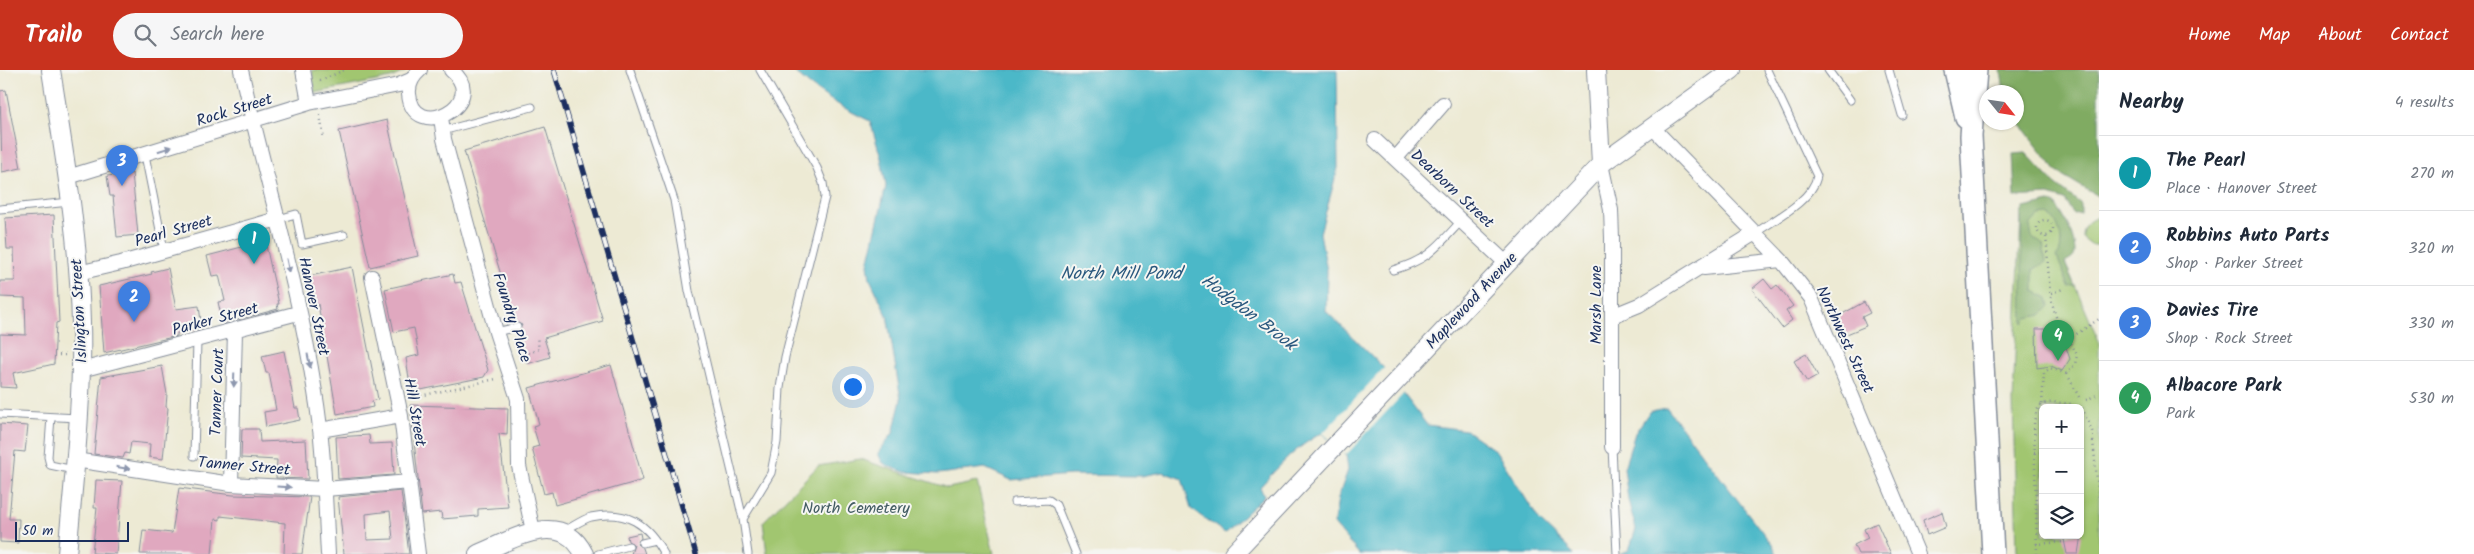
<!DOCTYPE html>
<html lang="en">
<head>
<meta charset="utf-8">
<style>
	:root { --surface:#fff; --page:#f6f6f7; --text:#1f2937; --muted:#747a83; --line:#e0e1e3; --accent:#c8321e }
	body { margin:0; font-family:Kalam,sans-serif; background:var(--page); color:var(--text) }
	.controls { position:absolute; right:15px; bottom:15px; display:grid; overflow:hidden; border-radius:8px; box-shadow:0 1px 4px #0004 }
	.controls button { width:45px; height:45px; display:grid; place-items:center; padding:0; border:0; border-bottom:1px solid var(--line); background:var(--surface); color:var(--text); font:25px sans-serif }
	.compass { position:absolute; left:1979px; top:15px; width:45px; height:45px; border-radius:50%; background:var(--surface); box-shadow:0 1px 4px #0004; rotate:120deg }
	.scale { position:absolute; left:15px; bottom:12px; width:114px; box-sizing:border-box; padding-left:5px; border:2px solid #1b2f5e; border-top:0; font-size:14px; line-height:18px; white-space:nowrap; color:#1b2f5e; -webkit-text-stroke:4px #f6f6f2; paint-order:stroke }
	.you { position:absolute; left:852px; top:316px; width:18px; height:18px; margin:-12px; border:4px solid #fff; border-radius:50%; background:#1a73e8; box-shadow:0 0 0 8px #1a73e833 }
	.badge { display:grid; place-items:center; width:32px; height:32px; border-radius:50%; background:var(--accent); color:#fff; font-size:16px; font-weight:700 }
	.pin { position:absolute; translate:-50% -41px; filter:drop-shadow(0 1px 2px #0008) }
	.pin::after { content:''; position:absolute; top:26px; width:18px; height:15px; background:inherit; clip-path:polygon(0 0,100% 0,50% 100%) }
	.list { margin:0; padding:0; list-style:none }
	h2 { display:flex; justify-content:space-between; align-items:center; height:65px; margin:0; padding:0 20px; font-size:21px }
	h2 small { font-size:16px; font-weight:400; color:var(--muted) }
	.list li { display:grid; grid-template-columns:32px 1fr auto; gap:15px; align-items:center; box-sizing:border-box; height:75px; padding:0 20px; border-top:1px solid var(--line) }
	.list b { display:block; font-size:19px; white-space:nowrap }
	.list p { margin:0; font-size:16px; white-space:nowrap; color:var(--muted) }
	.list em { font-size:16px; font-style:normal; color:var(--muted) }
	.icon { flex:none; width:28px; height:28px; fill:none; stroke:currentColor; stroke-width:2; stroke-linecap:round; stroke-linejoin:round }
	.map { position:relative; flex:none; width:2099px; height:484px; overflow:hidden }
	header { display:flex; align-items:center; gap:30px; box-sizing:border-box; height:70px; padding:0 25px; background:var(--accent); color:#fff }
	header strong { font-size:24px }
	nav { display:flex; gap:28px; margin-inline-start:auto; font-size:18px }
	.search { width:350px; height:45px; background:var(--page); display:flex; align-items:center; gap:12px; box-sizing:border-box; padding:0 18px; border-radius:28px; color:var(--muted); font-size:19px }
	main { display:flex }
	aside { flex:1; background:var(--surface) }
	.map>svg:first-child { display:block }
</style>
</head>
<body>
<header>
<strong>Trailo</strong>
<div class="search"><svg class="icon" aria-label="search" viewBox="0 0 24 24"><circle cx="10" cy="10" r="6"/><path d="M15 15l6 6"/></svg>Search here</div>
<nav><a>Home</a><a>Map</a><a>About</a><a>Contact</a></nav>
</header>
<main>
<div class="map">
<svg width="2099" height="484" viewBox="0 0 2099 484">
	<rect width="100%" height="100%" fill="#f6f6f2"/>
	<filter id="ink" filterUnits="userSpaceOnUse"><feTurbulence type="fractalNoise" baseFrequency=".02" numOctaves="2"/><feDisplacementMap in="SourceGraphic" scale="10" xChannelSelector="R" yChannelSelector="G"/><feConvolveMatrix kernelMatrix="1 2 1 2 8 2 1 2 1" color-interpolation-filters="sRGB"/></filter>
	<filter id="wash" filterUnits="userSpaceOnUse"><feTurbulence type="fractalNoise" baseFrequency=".0096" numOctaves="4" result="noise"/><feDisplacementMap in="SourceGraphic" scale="20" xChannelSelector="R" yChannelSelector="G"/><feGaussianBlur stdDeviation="1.12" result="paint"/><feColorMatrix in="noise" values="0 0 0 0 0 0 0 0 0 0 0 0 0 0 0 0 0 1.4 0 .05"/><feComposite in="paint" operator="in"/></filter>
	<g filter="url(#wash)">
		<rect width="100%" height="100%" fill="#edead4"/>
		<path fill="#a1c670" stroke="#5e7a67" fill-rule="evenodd" d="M312,0H408L391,8L315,23Z
			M2056,135L2065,193L2099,271V484H2017L2013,332L2021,144ZM2043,338H2080V465H2043Z
			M2099,147V175H2091L2082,168C2082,156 2088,150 2099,147Z
			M860,389L948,418L977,412L994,484H767L763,452L818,396Z"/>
		<path fill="#80ab62" stroke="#4e6d60" d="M2001,0H2099V127L2057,102L2017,50L2016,22H2004Z
			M2026,83L2055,114L2081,134V143L2073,144L2065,130L2049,125L2015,127L2013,84Z
			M2050,132C2062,137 2075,168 2075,182C2075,188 2070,190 2065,193L2075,216L2069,217L2057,187C2065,176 2060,153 2049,145L2039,146L2030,156C2033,175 2032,165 2043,175L2046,192L2034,199V221L2048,228L2050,236L2041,245L2027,248L2023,253L2021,144L2024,138Z"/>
		<path fill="#4cb8c8" stroke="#347493" d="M792,0H1337L1338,98L1320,163L1327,201L1326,241L1384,298L1427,355L1466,360L1496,381L1539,450L1574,484H1359L1334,454L1338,428L1348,400L1346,385L1322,363C1297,376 1279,396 1260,417L1264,426L1225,463L1191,439L1182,409L1163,402L1142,406L1071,405L1011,410L985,398L938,404L905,402L888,396L882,392L878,383L893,363L901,330L887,245L870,209L868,194L886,116L881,88L870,51C840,37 816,22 792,0Z
			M1667,338L1773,476L1777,484H1620L1629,480L1636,459L1628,430L1624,398L1635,363L1650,341Z"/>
		<path fill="#edead4" d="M1385,297L1406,321L1346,385L1323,363Z"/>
		<g id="blocks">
			<path fill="#e0a8bf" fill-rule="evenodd" d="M6,20L21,98L2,102L0,21Z
				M387,50L418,186L370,197L339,61Z
				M545,57L603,251L544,268L550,287L527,294L518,262L522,255L515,252L464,81Z
				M132,103L138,165L117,167L113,126H110L107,106Z
				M54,145L59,252L56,253L54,294L13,303L16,318L0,317V264L26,265L25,228L0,227V211H15L14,179H7L5,148Z
				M265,171L279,234H277L278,239L223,254L218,232L225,231L219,205L212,206L207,186Z
				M352,197L378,329L372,331L373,337L337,344L318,234L315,235L310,206Z
				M168,198L176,239L199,236L202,259L177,263V266L104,283L99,216L152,204L151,202Z
				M453,204L455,213L461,212L488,300L484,307L411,322L406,288L419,285L414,258L394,262L385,219Z
				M1764,209L1772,219L1777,215L1793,236L1786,241L1792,250L1782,258L1752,219Z
				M1864,232L1870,243L1862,247L1866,256L1842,266L1834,254L1838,252L1835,248Z
				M2036,259H2054V272L2066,277L2070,289L2062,301L2051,296L2037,298Z
				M284,281L295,338H298L300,350L266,357L264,342L276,340L269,303H266L262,286Z
				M1806,284L1818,306L1807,312L1794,291Z
				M611,295L643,410L555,435L552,422L544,424L532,378L539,376L533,356L539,354L529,318Z
				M162,296L167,324L166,337L168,338L163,389L149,387L150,374L131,372L129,384L125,383L123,388L94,384L101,307Z
				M410,335L508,338L507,365L499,364L508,437L478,439V446L442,449L441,442L422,444Z
				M0,354L28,356L25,382L15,381L9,449H19L18,473L0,472Z
				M242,359H259L260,372L306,370L308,409L276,408L277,390L241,388Z
				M369,365L370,374L392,373L394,405L338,409L336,367Z
				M96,410L122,411L116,484L92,483L97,438H94Z
				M179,418L233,425L310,427L302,484H284L285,453L220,446V450L215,449L212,484H140L143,460L172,463Z
				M401,421L409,484H344L338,427ZM390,441L393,469L367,470L366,444Z
				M1942,442L1946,457L1927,465L1923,450Z
				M1877,453L1891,484H1858L1854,475L1868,468L1864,459Z
				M640,463L641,468L637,474L643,478L645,484H631L634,475L628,471L627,466Z
				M2063,465H2081L2078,484H2067Z"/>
		</g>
	</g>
	<g filter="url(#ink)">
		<use href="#blocks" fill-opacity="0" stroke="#848c99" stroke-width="1"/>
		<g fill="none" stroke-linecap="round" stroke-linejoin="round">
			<g stroke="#848c99" stroke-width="9">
				<path id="service" d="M630,0L674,130L689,221L743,449L748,484
					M1828,0L1850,30
					M1889,0L1902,45
					M442,61L532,37
					M145,85L164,180
					M0,139L70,132
					M278,149L296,144L302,174L344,165
					M1755,163C1774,150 1813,130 1817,106L1767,0
					M1393,200C1430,189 1437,177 1462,150
					M496,262L517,257
					M0,344L78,348
					M51,347L48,387L50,395L74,400
					M1612,377L1617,484
					M194,386L197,271
					M1014,432L1049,430L1056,435L1076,484
					M743,449L771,403L777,372L780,318L785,287L825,127L823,113L817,98L760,0
					M564,461C572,457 583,449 591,447C627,439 648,454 664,484
					M642,473L655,470
					M598,484L629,476"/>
			</g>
			<g stroke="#848c99" stroke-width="16">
				<path id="minor" d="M241,0C265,107 298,214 315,322C324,375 325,430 328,484
					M303,0L309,33
					M420,0C413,6 408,14 409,24C413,74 492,33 451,0
					M441,47L444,69L459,125L496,262L518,329L519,396L533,461
					M1652,57L1781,190L1811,228L1918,484
					M1375,70L1506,193
					M1396,88L1443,34
					M1601,94L1611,140L1612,168V377
					M68,107L309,33L399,15L411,10
					M1704,198L1781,190
					M78,203L121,193L278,149
					M372,207L401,346L418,484
					M1612,246L1639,235L1755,163
					M81,300L298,243
					M320,360L401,346
					M75,390L231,414L325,419L410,412
					M231,414L235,261"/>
			</g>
			<g stroke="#848c99" stroke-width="20">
				<path id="tertiary" d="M51,0C64,83 79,168 81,253C83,330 74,407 67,484
					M1596,0L1601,94
					M478,484C512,470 561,438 584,484
					M1233,484L1601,94L1732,0"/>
			</g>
			<g stroke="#848c99" stroke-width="24">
				<path id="primary" d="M1955,0L1966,47
					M1976,0L1971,66L1993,484"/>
			</g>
			<path stroke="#848c99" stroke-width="2.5" stroke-dasharray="1 4" stroke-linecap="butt" d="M320,11L344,0
				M320,45L324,69
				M2037 158a8 8 0 1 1 16 0a8 8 0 1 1-16 0Z
				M2046,167C2050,200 2045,242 2069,269L2064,276
				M2051,223L2063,219
				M54,285H65
				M519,287L539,279L537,267
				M2079,327L2067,304L2075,294L2077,285L2069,269L2099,249
				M411,328L496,309
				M2086,330L2099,324
				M2042,334L2044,303L2050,298L2067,304
				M2082,338L2092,361L2099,429
				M2034,382H2043
				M2036,474L2064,472
				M2037,484L2034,351L2037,340L2042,334L2053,332L2074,334"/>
			<use href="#service" stroke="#fff" stroke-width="7"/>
			<use href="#minor" stroke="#fff" stroke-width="14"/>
			<use href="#tertiary" stroke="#fff" stroke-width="18"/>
			<use href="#primary" stroke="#fff" stroke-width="21"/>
			<g stroke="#1b2f5e" stroke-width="5.5">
				<path id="rail" d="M554,0L696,484"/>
			</g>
			<use href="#rail" stroke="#f6f6f2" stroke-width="4" stroke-dasharray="11" stroke-linecap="butt"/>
		</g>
		<defs><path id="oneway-solid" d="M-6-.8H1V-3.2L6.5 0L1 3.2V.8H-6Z" transform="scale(1.25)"/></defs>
		<g fill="#8d97ae">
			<use href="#oneway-solid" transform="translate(165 79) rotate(-17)"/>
			<use href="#oneway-solid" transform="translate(288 196) rotate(78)"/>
			<use href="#oneway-solid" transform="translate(309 291) rotate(78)"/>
			<use href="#oneway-solid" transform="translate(234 310) rotate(92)"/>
			<use href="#oneway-solid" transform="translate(123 398) rotate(9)"/>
			<use href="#oneway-solid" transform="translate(284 417) rotate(3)"/>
		</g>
	</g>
	<g text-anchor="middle" stroke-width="4" stroke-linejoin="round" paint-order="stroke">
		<g font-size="16" fill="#1b2f5e" stroke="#f6f6f2">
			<text transform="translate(234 39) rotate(-17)" y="6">Rock Street</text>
			<text transform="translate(1453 118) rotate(43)" y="6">Dearborn Street</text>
			<text transform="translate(173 160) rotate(-16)" y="6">Pearl Street</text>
			<text transform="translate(1471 230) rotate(-47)" y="6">Maplewood Avenue</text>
			<text transform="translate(1595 235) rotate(-90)" y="6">Marsh Lane</text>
			<text transform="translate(315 236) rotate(78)" y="6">Hanover Street</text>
			<text transform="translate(78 241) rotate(-93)" y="6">Islington Street</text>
			<text transform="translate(513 247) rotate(72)" y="6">Foundry Place</text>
			<text transform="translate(215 248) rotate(-15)" y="6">Parker Street</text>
			<text transform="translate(1846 269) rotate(65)" y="6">Northwest Street</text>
			<text transform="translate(216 322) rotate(-88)" y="6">Tanner Court</text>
			<text transform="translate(416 342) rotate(80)" y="6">Hill Street</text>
			<text transform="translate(244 395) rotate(5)" y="6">Tanner Street</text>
		</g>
		<g font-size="16" fill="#435c63" stroke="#f6f6f2">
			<text x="856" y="443">North Cemetery</text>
		</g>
		<g font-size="18" font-style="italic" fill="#2a587e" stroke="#f6f6f2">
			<text x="1121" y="209">North Mill Pond</text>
			<text transform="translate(1249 242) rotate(37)" y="6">Hodgdon Brook</text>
		</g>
	</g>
</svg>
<div class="controls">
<button>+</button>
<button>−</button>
<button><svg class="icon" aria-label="layers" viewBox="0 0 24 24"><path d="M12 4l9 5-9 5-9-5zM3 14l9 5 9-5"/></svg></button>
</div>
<svg class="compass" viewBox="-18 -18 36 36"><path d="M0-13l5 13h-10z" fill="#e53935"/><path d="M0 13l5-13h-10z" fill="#747a83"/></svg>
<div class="scale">50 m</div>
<div class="you"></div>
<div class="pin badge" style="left:254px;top:194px;background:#0f9aa8">1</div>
<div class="pin badge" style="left:134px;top:252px;background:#3f7fe0">2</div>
<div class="pin badge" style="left:122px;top:116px;background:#3f7fe0">3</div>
<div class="pin badge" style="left:2058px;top:291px;background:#2e9e5b">4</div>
</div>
<aside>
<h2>Nearby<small>4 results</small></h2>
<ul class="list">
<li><span class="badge" style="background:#0f9aa8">1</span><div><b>The Pearl</b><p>Place · Hanover Street</p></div><em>270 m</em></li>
<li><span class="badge" style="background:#3f7fe0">2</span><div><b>Robbins Auto Parts</b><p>Shop · Parker Street</p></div><em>320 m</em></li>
<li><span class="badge" style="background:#3f7fe0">3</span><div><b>Davies Tire</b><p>Shop · Rock Street</p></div><em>330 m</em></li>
<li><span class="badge" style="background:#2e9e5b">4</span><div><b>Albacore Park</b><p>Park</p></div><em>530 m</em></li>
</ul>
</aside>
</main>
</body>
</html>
